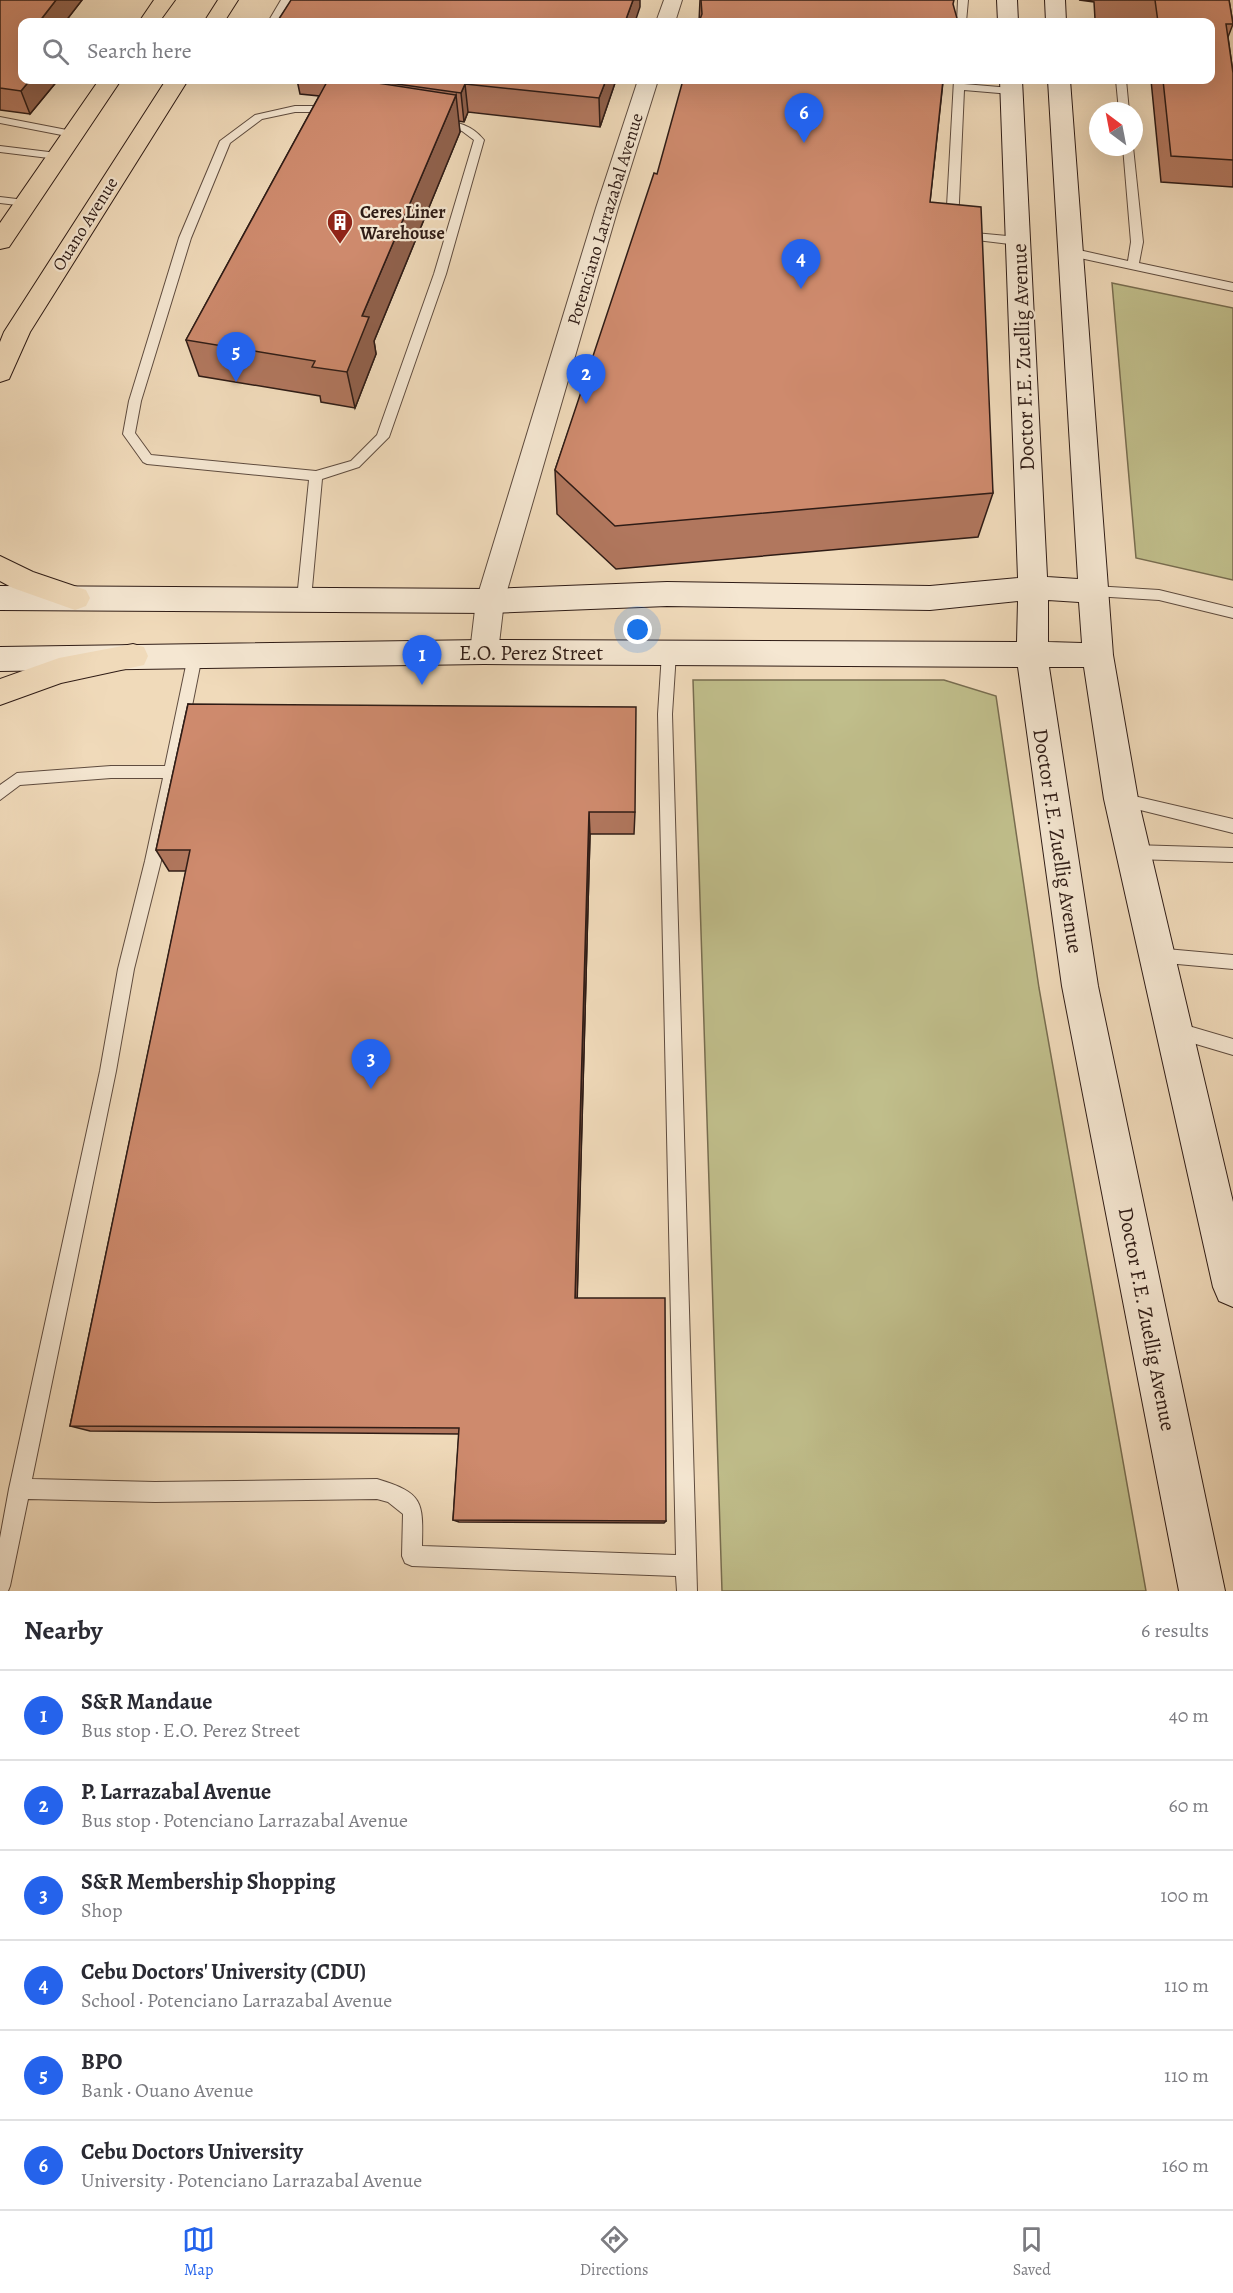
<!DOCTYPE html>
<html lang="en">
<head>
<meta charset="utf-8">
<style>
	:root { --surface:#fff; --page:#f7f7f7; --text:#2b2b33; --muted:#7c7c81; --line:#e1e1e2; --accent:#2563eb }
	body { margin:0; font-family:Alegreya,serif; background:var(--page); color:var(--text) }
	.compass { position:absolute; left:1089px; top:102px; width:54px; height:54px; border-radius:50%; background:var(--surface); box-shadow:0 6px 24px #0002; rotate:328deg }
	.you { position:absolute; left:638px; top:630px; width:21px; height:21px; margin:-15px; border:4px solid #fff; border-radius:50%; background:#1a73e8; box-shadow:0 0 0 9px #1a73e833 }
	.badge { display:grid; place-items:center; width:39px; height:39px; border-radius:50%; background:var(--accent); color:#fff; font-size:20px; font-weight:700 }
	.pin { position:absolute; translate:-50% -50px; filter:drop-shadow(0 2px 3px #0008) }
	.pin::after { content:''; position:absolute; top:32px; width:21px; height:18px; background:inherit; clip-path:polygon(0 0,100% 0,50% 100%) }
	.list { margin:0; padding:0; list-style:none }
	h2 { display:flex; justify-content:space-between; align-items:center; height:78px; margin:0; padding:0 24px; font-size:26px }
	h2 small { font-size:20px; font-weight:400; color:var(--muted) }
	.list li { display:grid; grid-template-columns:39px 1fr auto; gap:18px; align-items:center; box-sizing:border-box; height:90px; padding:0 24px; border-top:2px solid var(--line) }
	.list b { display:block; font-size:22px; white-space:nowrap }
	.list p { margin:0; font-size:20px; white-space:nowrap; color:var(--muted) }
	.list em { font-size:20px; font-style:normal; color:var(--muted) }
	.icon { flex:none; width:33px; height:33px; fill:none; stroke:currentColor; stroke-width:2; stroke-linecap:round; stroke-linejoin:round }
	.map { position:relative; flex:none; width:1233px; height:1591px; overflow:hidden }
	.search { position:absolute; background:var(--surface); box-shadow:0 6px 24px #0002; left:18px; right:18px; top:18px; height:66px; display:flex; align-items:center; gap:15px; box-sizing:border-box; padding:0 21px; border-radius:12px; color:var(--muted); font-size:22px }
	.sheet { height:618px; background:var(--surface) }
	nav { display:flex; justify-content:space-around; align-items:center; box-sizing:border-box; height:84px; border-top:2px solid var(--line); background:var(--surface); font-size:16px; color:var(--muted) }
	nav a { display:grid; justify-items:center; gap:3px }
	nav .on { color:var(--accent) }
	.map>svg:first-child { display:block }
</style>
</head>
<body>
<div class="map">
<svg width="1233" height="1591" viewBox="0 0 1233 1591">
	<rect width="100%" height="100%" fill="#f0daba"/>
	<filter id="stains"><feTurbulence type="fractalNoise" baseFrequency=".00333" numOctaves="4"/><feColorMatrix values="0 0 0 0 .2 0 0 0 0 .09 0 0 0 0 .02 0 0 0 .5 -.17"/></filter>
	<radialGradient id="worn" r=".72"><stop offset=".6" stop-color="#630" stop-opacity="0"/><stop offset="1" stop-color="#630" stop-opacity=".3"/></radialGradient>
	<path fill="#c0be8b" stroke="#786d50" stroke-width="1.5" d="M1112,283L1233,308V580L1136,558Z
		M693,680H944L996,696L1039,988L1146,1591H722Z"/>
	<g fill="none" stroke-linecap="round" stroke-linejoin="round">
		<g stroke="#5f4c3f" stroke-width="2">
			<path id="lane" d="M281,0H291L276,22H268Z
				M958,0H968L966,22H957Z
				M954,80H964V84L1011,88L1016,91L1011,94L964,90L958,224L952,227L946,224Z
				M1116,80H1126L1129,111H1119Z
				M295,106H332L337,109L332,112H295L262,119L230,143L191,238L141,401L135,433L151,455L316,471L351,461L377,435L434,274L474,140L462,131L434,122L439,119C457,122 472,125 484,140L446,274L389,437L359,467L322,479L311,599L304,604L297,599L309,480L147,464L143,462L123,434L129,401L179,238L220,141L255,115Z
				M0,117L72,131L77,134L72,137L0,123Z
				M0,146L57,153L62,156L57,159L0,152Z
				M1123,147H1133L1143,242L1139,263L1233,283V291L1066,255V249L1070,248L1128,261L1131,242Z
				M0,197L25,200L30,203L25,206L0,203Z
				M964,232L1018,237L1024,241L1018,245L960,238V234Z
				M1094,586L1159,590L1233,608V618L1159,600L1094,596L1087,591Z
				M669,647L674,649L676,653L672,714L697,1591H677L676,1576L412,1566L405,1563L402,1556L403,1514L388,1502L377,1499L155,1502L28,1499L10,1586L8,1591H0V1538L9,1489L100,1071L118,969L145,861L163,778H111L20,785L0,800V785L17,773L111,766H165L188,656L190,652H200L202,656L161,861L134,969L116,1071L32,1479L155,1482L377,1479C424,1493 423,1502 422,1546L676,1555L658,714L662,653L664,649Z
				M1121,793L1233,819V833L1116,804L1113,799L1116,794Z
				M1133,845L1233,848V862L1133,859L1128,857L1125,852L1128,847Z
				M1155,948L1233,955V969L1155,962L1149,960L1147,955L1149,950Z
				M1175,1022L1233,1039V1055L1169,1036L1167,1030L1169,1024Z"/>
		</g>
		<g stroke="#5f4c3f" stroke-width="2">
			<path id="street" d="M664,0H682L675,22H656Z
				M638,80H658L618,208L504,601L498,652L494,660L484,663L474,660L470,652L476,601L596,208Z"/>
		</g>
		<g stroke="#2f1c16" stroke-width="2">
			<path id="secondary" d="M997,0H1017L1018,22H998Z
				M1045,0H1065L1066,22H1046Z
				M1000,80H1022L1047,577L1078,579L1048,80H1070L1113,655L1138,799L1233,1202V1307L1219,1301L1213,1287L1104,799L1084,667H1049L1098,986L1225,1591H1179L1062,986L1018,667L484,664L0,671V647L484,640L1017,642L1018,601L930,610L667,606L490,613L0,610V586L490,589L667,582L930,586L1018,578ZM1048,600L1079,602L1082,643L1048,642Z"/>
		</g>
		<g stroke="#2f1c16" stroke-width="2">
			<path id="highway" d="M154,0H175L159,22H139Z
				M218,0H238L224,22H204Z
				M99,80H121L9,247L0,249V223Z
				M166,80H188L30,332L9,379L0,382V342L4,332Z
				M0,556L33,572L86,590L90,598L86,606L75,610L13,588L0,581Z
				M133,644L144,647L148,656L144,665L61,683L0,705V679L59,658Z"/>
		</g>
		<use href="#lane" fill="#f5e7d2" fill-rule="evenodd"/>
		<use href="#street" fill="#f5e7d2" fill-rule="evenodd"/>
		<use href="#secondary" fill="#f5e7d2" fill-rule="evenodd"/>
		<use href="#highway" fill="#f0daba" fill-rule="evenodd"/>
	</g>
	<path fill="#b1775e" stroke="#2f1c16" stroke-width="1.5" d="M0,0H82L65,22H22V80H58L30,114L0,110Z
		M700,0H954L699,22Z
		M1079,0H1229L1233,24L1228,37L1233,73V187L1161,182L1151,80H1210V22H1142L1095,19L1094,2Z
		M297,80H616L600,127L468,112L464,122L458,121L460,132L374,341L376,354L355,408L321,402L320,396L199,376L186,340L319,96L300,94Z
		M943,82L930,202L993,493L978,537L616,569L557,514L555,470L657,174Z
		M188,704L635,812L634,834H590L577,1298L666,1521L664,1523L459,1522L453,1520L459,1434L90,1431L70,1426L186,871H169L156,850Z"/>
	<path fill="#90614c" stroke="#2f1c16" stroke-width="1.5" d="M56,0H82L65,22H39Z
		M633,0H640V7L635,22H625Z
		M30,80H58L30,114L21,91Z
		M606,80H616L600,127L599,98Z
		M465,84L468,112L464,122L461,93Z
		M456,95L460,132L374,341L376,354L355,408L347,372L362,316Z
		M589,812L590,834L577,1307L575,1298Z"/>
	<path fill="#ce8a6d" stroke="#2f1c16" stroke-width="1.5" d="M0,0H56L39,22H22V80H30L21,91L0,88Z
		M291,0H633L625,22H277Z
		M701,0H954L953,4L958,22H699L702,14Z
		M1155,0H1229L1233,24H1226L1233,73V160L1171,156L1163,80H1210V22H1158Z
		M328,80H358L456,95L362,316L369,317L347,372L312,367L315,361L186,340Z
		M368,80H606L599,98L465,84L461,93Z
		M683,80H943L930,202L981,207L993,493L615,526L555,470L654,173L657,174Z
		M188,704L636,707L635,812H589L575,1298H665L666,1521L453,1520L459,1428L70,1426L190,850H156Z"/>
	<defs>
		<g id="building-pin" transform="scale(1.35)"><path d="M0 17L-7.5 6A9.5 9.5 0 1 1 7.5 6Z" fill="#8f2418" stroke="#f5e7d2"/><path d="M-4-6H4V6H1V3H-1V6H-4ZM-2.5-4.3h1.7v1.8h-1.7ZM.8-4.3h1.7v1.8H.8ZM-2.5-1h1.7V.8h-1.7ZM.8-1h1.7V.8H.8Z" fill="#fff"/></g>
	</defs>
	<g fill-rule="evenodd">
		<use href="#building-pin" x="340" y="222"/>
	</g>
	<g text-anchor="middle" stroke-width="4.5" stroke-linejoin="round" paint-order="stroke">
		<g font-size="18" font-weight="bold" fill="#2f1c16" stroke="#f5e7d2" text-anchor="start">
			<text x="360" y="218">Ceres Liner<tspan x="360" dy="21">Warehouse</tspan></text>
		</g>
		<g font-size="18" fill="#2f1c16" stroke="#f5e7d2">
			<text transform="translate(605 219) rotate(-73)" y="6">Potenciano Larrazabal Avenue</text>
			<text transform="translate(85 224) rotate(-58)" y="6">Ouano Avenue</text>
		</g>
		<g font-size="21" fill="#2f1c16" stroke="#f5e7d2">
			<text transform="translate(1023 357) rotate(-92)" y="7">Doctor F.E. Zuellig Avenue</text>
			<text x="531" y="660">E.O. Perez Street</text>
			<text transform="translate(1058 841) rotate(81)" y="7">Doctor F.E. Zuellig Avenue</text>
			<text transform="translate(1147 1319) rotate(79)" y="7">Doctor F.E. Zuellig Avenue</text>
		</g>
	</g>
	<rect width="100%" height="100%" filter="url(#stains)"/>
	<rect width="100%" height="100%" fill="url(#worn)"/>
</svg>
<svg class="compass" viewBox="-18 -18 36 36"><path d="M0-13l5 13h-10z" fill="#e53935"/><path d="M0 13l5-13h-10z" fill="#7c7c81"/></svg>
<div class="you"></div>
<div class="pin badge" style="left:422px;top:685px">1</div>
<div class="pin badge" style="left:586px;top:404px">2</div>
<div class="pin badge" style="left:371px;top:1089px">3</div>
<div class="pin badge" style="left:801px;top:289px">4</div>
<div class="pin badge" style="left:236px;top:382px">5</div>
<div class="pin badge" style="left:804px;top:143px">6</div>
<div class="search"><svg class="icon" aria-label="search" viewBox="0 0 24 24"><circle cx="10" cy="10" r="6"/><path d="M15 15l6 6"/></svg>Search here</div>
</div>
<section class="sheet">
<h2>Nearby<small>6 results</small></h2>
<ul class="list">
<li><span class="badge">1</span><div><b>S&amp;R Mandaue</b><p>Bus stop · E.O. Perez Street</p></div><em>40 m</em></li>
<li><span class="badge">2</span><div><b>P. Larrazabal Avenue</b><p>Bus stop · Potenciano Larrazabal Avenue</p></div><em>60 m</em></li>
<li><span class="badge">3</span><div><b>S&amp;R Membership Shopping</b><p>Shop</p></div><em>100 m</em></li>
<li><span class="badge">4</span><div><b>Cebu Doctors' University (CDU)</b><p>School · Potenciano Larrazabal Avenue</p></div><em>110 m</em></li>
<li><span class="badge">5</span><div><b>BPO</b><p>Bank · Ouano Avenue</p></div><em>110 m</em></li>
<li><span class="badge">6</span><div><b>Cebu Doctors University</b><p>University · Potenciano Larrazabal Avenue</p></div><em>160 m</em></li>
</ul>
</section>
<nav>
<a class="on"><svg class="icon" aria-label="map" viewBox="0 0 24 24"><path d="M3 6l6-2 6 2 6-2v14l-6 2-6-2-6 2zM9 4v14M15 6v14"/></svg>Map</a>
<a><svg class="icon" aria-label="directions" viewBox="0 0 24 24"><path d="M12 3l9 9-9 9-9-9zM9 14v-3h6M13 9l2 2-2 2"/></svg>Directions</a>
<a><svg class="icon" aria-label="saved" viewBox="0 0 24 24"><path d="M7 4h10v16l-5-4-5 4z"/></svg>Saved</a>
</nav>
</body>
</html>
